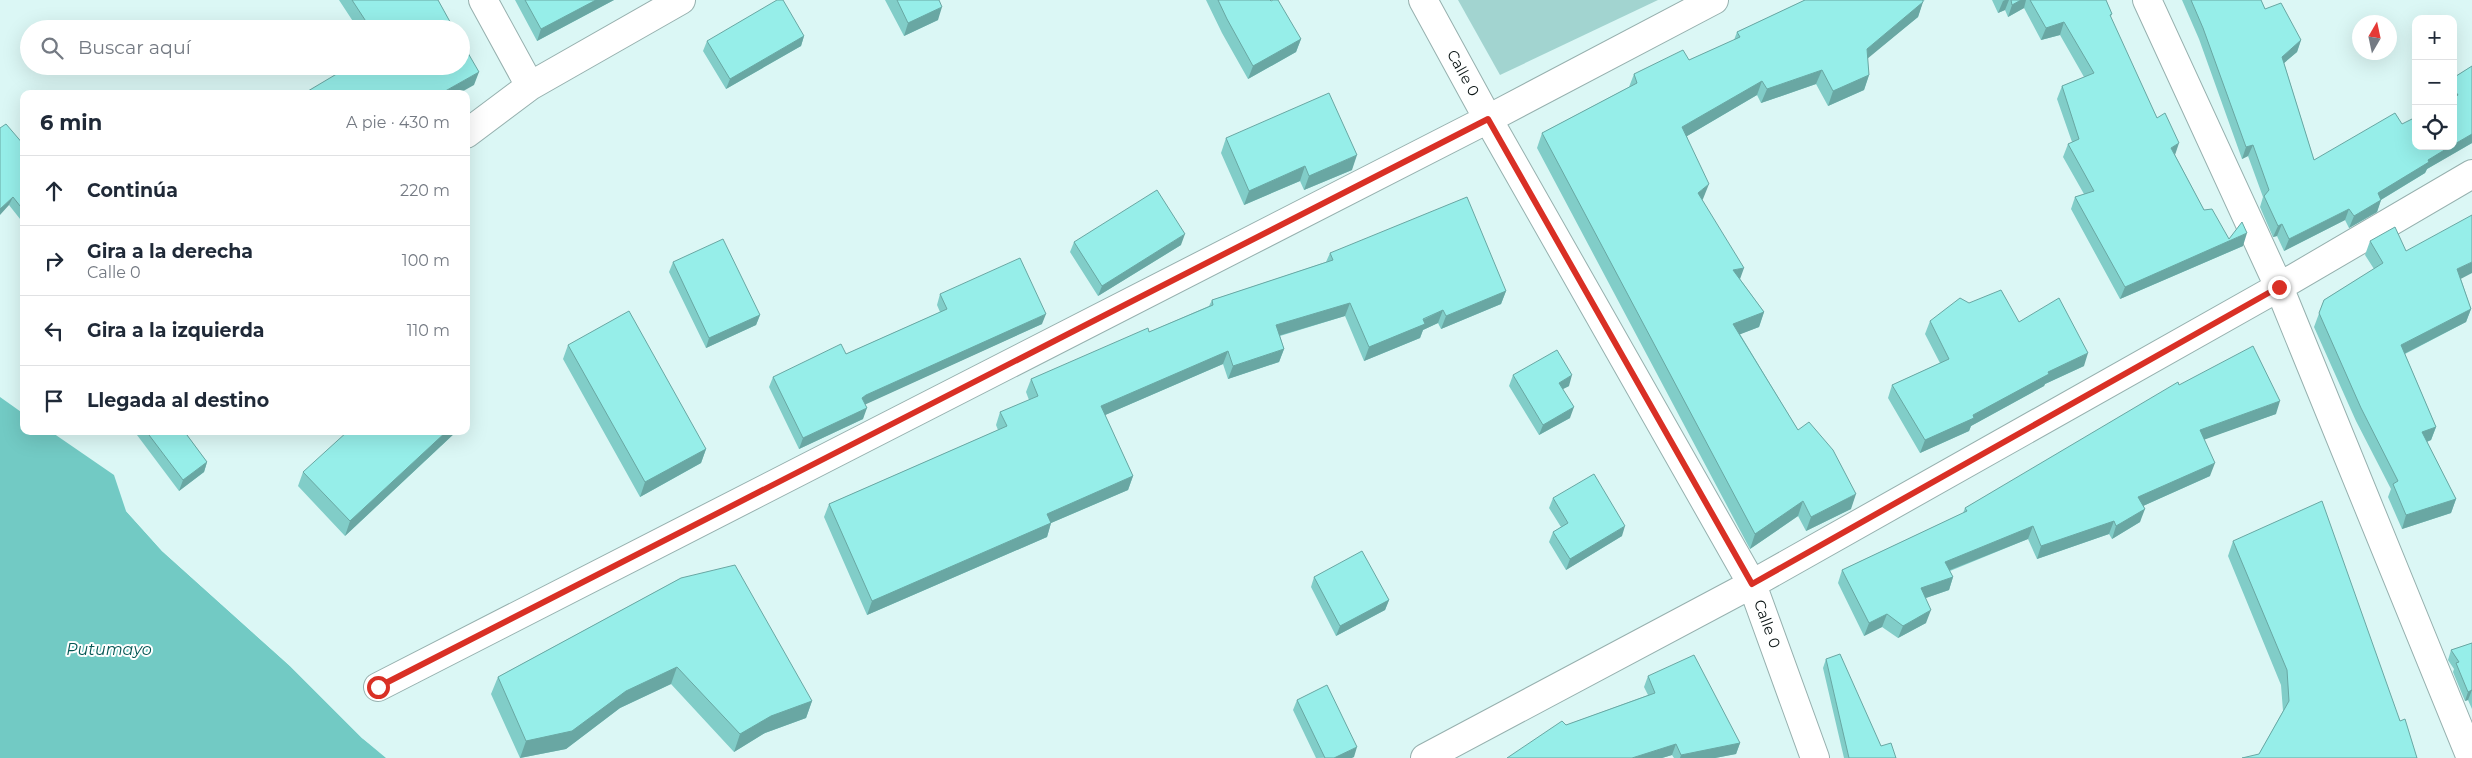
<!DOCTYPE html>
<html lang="es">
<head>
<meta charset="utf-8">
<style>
	:root { --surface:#fff; --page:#f6f6f7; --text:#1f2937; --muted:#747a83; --line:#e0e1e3 }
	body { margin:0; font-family:Montserrat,sans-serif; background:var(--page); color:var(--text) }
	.controls { position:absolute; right:15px; top:15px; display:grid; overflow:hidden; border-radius:10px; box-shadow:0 5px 20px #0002 }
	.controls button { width:45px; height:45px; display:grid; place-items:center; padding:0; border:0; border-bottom:1px solid var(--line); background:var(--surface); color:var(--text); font:25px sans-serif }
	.compass { position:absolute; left:2352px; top:15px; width:45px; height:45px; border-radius:50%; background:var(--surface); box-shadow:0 5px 20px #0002; rotate:9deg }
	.stop { position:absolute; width:15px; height:15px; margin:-11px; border:4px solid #d93025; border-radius:50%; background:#fff }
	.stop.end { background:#d93025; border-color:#fff; box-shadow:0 1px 5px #0008 }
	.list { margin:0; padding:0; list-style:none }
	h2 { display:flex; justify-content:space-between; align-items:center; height:65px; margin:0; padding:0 20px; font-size:21px }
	h2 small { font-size:16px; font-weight:400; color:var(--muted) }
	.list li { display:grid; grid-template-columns:32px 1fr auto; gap:15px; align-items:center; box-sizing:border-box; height:70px; padding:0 20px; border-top:1px solid var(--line) }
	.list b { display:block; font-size:19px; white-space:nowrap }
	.list p { margin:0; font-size:16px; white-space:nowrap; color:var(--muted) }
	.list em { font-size:16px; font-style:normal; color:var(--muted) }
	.icon { flex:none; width:28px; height:28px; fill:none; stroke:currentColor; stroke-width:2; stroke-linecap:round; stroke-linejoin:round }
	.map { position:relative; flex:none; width:2472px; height:758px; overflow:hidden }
	.search { position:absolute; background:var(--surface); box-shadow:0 5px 20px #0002; left:20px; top:20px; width:450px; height:55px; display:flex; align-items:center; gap:12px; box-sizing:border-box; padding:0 18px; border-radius:28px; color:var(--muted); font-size:19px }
	.panel { position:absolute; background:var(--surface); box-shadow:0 5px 20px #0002; left:20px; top:90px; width:450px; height:345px; border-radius:10px }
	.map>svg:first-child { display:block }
</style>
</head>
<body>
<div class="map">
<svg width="2472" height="758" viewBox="0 0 2472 758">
	<rect width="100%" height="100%" fill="#dbf7f5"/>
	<path fill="#a2d4d0" d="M1458,0H1658L1500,75Z"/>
	<path fill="#72cac4" d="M0,397L24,414V431H50L114,475L126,511L162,551L290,666L362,738L386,758H0Z"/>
	<path fill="#dbf7f5" d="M126,511L130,512L164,549L292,664L389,758L362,738L290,666L162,551Z"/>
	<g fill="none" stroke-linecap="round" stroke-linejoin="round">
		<g stroke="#96b0ae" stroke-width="30">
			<path id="minor" d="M483,0L530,86
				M1423,0L1488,119L1752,584L1815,758
				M2147,0L2279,287L2471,758
				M466,134L530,86L681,0
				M378,687L1488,119L1714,0
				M1425,758L1752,584L2279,287L2472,174"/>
		</g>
		<use href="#minor" stroke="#fff" stroke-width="28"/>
	</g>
	<path fill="#81cdc8" d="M339,0H438L454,29H358Z
		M515,0H614L537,41Z
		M885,0H939L938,20L904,36Z
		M1206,0H1270L1301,39L1296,52L1248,79L1222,33Z
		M1805,0H1925L1923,1L1918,17L1867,58L1869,75L1864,90L1828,106L1816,84L1761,103L1757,95L1687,136L1703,199L1702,200L1740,279L1764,312L1759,327L1740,334L1798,430L1851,509L1806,531L1798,516L1750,549L1537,148L1542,133L1629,87L1634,74L1689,60L1734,40L1737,32Z
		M1992,0H2106L2112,14L2110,18L2157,118L2175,155L2204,210L2229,239L2243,246L2120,299L2071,209L2075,197L2084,194L2063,157L2068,144L2072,142L2057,99L2062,86L2084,77L2060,35L2041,40L2024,8L2008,17L2005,10L1998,13Z
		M2182,0H2261L2265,9L2301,40L2297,52L2284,63L2314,160L2402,124L2453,146V78L2472,66V143L2427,169L2425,173L2381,200L2377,212L2349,228L2345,220L2284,251L2277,236L2273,237L2260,207L2263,197L2248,156L2242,159L2199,39Z
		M804,36L801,46L726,89L703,51L707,41Z
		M1226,138L1352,170L1304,190L1300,181L1244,205L1221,153Z
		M24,145V224L9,205Z
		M2370,241L2406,251L2461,279L2471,309L2466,322L2405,354L2436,427L2431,440L2427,442L2456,499L2451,513L2402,529L2388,497L2391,489L2356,421L2314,327L2324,300L2374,269L2365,255Z
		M1074,242L1181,245L1098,296L1070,252Z
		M1330,253L1506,291L1501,304L1441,329L1438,323L1423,330L1420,338L1364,361L1345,316L1280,336L1284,349L1279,362L1228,379L1223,364L1105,415L1133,476L1128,490L1051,523L1047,537L867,615L824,517L829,504L998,430L996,425L1000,412L1029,400L1026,392L1031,379L1149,332L1209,306L1212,300L1326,262Z
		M673,262L760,315L756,325L706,348L669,272Z
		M940,294L1042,324L865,404L863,419L799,449L769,387L773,377L846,354L940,312L937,305Z
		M1969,303L2019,322L2084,366L2045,384L2044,386L1971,426L1969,431L1920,453L1888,398L1892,385L1940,363L1925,334L1930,321Z
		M568,345L706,449L701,463L640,497L563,359Z
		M1513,375L1569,386L1563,389L1570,418L1539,435L1509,386Z
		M2179,385L2276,414L2204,439L2210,476L2143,506L2140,522L2112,539L2109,534L2037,559L2028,539L1950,571L1953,577L1949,590L1926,598V623L1898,638L1882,627L1864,636L1838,583L1842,570L1963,513L1965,508Z
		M134,431H184L207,462L204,472L179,491Z
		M457,431L345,536L298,486L303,472Z
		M1553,498L1622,536L1566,570L1549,542L1553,532L1561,527L1549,508Z
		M2233,541L2400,721L2259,754L2283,711L2281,685L2228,556Z
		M1314,577L1389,600L1385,610L1336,636L1311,587Z
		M681,578L812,701L806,718L765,733L734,752L671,684L620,708L566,749L520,758L491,694L498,677Z
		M2472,643V709L2468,700L2465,701L2453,672L2454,669L2448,660L2451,650Z
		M1826,659L1881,746L1896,758H1844L1823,668Z
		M1648,676L1740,743L1736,754L1715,758H1674L1672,755L1662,758H1507L1566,725L1648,695L1644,687Z
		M1297,700L1354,757L1316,758L1293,710Z"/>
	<path fill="#69a7a3" d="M596,0H614L537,41L541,29Z
		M2005,0H2009L2005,10L1998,13L2003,1Z
		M2021,0H2026L2024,8L2008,17L2012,5Z
		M1923,2L1918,17L1861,64L1867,49Z
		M942,7L938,20L904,36L908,23Z
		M2064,22L2060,35L2041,40L2046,28Z
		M804,36L801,46L726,89L730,79Z
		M1301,39L1296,52L1248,79L1253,66Z
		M2301,40L2297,52L2277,69L2282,57Z
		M1822,70L1816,84L1761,103L1767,89Z
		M479,72L474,85L458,94H440Z
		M1869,75L1864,90L1828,106L1833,91Z
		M1762,81L1757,95L1677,142L1682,127Z
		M2472,134V143L2427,169L2425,173L2374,204L2378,193L2428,160L2451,146H2453V145Z
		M2179,143L2175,155L2171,148Z
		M2253,145L2248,156L2242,159L2246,147Z
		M1357,155L1352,170L1304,190L1309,176Z
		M1305,166L1300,181L1244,205L1249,191Z
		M1709,184L1703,199L1693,207L1698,193Z
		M13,197L9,205L0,215V209Z
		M2381,200L2377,212L2349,228L2354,216Z
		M2349,209L2345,220L2284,251L2289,239Z
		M2282,224L2277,236L2273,237L2278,226Z
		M2247,233L2243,246L2120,299L2125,287Z
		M1185,234L1181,245L1098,296L1102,286Z
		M2472,262V273L2453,283L2457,269Z
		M1744,268L1739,282L1733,270Z
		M1506,291L1501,304L1441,329L1446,316Z
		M1350,303L1345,316L1271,338L1276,325Z
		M2471,309L2466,322L2396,358L2401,345Z
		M1443,310L1438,323L1423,330L1420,338L1364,361L1369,347Z
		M1764,312L1759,327L1728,339L1733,324Z
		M1046,314L1042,324L862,406V398L866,395Z
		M760,315L756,325L706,348L709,338Z
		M1284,349L1279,362L1228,379L1233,366Z
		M1228,351L1223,364L1096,419L1101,406Z
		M2088,353L2084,366L2045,384L2044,386L1971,426L1969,431L1920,453L1925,440L1973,415L2048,372Z
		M1572,375L1569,386L1555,393L1559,383Z
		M2280,401L2276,414L2195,443L2200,430Z
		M1574,407L1570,418L1539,435L1543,425Z
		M867,408L863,419L799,449L803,438Z
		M2436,427L2431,440L2418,445L2422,432Z
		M447,431H457L345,536L350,521Z
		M706,449L701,463L640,497L645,482Z
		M207,462L204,472L179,491L183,480Z
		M2215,463L2210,476L2134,510L2138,497Z
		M1133,476L1128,490L1051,523L1047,537L867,615L872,601L1047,514Z
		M1856,494L1851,509L1806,531L1811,517Z
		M2456,499L2451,513L2402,529L2406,515Z
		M1803,501L1798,516L1750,549L1755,534Z
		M2145,509L2140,522L2112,539L2116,526Z
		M2114,521L2109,534L2037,559L2041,546Z
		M1625,526L1622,536L1566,570L1570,559Z
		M2033,526L2028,539L1940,574L1945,562Z
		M1953,577L1949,590L1917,601L1921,588Z
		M1389,600L1385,610L1336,636L1340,626Z
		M1931,610L1926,623L1898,638L1903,626Z
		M1887,614L1882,627L1864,636L1869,623Z
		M677,667L671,684L620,708L566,749L520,758L526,741L626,691Z
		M2472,690L2468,700L2465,701L2468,692Z
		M812,701L806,718L765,733L734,752L740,734L771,716Z
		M1740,743L1736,754L1715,758H1680L1681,755Z
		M1676,744L1672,755L1662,758H1632Z
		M1357,747L1354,757L1352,758H1334Z"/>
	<path fill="#96eee9" stroke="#69a7a3" d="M352,0H438L454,29H371Z
		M525,0H596L541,29Z
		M777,0H783L804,36L730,79L707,41Z
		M897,0H939L942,7L908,23Z
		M1218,0H1270L1271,1L1273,0H1278L1301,39L1253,66L1227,19Z
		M1805,0H1923V2L1867,49L1869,75L1833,91L1822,70L1767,89L1762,81L1682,127L1709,184L1698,193L1744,268L1733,270L1764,312L1733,324L1798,430L1809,422L1833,450L1856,494L1811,517L1803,501L1755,534L1542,133L1637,83L1634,74L1683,50L1689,60L1740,37L1737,32Z
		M2011,0H2021L2012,5Z
		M2030,0H2106L2112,14L2110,15L2157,118L2165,113L2179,143L2171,148L2204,210L2212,209L2229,239L2242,222L2247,233L2125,287L2075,197L2094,191L2068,144L2079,139L2062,86L2094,73L2064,22L2046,28Z
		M2191,0H2261L2265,9L2281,3L2301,40L2282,57L2314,160L2395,113L2402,124L2416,117V146H2451L2428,160L2429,162L2378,193L2381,200L2354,216L2349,209L2289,239L2282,224L2278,226L2264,196L2269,190L2253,145L2246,147L2203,28Z
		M461,41L479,72L440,94H303L350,66H461Z
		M2472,66V134L2453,145V98L2458,95L2453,88V78Z
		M1329,93L1357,155L1309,176L1305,166L1249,191L1226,138Z
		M6,124L24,145V211L13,197L0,209V128Z
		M1157,190L1185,234L1102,286L1074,242Z
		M1467,197L1506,291L1446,316L1443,310L1423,319L1425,324L1369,347L1350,303L1276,325L1284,349L1233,366L1228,351L1101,406L1133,476L1047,514L1051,523L872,601L829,504L1007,426L1000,412L1038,396L1031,379L1148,328L1149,332L1213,305L1212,300L1333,260L1330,253Z
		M2472,215V262L2457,269L2471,309L2401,345L2436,427L2422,432L2456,499L2406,515L2393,484L2398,481L2361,408L2319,313L2324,300L2383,263L2370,241L2395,227L2406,251Z
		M723,239L760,315L709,338L673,262Z
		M1020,258L1046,314L866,395L862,398L867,408L803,438L773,377L841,344L846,354L947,309L940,294Z
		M2001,290L2019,322L2059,298L2088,353L2048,372L2049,374L1973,415L1974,418L1925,440L1892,385L1949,359L1930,321L1960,298L1969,303Z
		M629,311L706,449L645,482L568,345Z
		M2253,346L2280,401L2200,430L2215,463L2138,497L2145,509L2116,526L2114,521L2041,546L2033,526L1945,562L1953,577L1921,588L1931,610L1903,626L1887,614L1869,623L1842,570L1967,511L1965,508L2178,382L2179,385Z
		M1557,350L1572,375L1559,383L1574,407L1543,425L1513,375Z
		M146,431H184L207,462L183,480Z
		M348,431H447L350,521L303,472Z
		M1594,474L1625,526L1570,559L1553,532L1568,523L1553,498Z
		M2322,501L2400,721L2405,719L2417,758H2242L2259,754L2289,701L2287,670L2233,541Z
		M1362,551L1389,600L1340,626L1314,577Z
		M735,565L812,701L771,716L740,734L677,667L626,691L572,731L526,741L498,677L681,578Z
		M2472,643V691V690L2468,692L2456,663L2459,662L2451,650Z
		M1840,654L1881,746L1891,743L1896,758H1849L1826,659Z
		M1694,655L1740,743L1681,755L1676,744L1632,758H1507L1562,721L1566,725L1655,693L1648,676Z
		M1327,685L1357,747L1334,758H1325L1297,700Z"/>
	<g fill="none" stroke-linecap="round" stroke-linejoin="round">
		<path stroke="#d93025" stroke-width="6" d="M378,687L1488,119L1752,584L2279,287"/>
	</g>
	<g text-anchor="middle" stroke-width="4" stroke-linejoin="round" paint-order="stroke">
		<g font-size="15" fill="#091313" stroke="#fff">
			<text transform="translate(1463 73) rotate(61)" y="5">Calle 0</text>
			<text transform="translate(1767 624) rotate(70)" y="5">Calle 0</text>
		</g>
		<g font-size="16" font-style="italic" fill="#045653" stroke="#fff">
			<text x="109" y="655">Putumayo</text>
		</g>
	</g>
</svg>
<div class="controls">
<button>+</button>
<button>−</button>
<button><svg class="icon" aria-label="locate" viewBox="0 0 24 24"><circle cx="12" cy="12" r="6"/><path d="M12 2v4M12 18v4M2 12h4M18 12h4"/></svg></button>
</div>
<svg class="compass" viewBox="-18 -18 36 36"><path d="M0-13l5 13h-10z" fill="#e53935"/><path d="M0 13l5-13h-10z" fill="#747a83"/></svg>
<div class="stop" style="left:378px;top:687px"></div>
<div class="stop end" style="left:2279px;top:287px"></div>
<div class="search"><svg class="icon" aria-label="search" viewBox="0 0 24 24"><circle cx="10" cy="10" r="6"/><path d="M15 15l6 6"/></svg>Buscar aquí</div>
<section class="panel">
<h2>6 min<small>A pie · 430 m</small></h2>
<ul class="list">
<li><svg class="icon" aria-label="ahead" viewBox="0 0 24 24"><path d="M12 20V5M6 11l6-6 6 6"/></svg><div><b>Continúa</b></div><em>220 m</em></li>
<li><svg class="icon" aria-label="right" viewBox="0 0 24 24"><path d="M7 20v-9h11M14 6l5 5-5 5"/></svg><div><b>Gira a la derecha</b><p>Calle 0</p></div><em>100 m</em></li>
<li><svg class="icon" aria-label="left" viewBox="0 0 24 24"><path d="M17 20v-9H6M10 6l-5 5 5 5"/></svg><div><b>Gira a la izquierda</b></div><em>110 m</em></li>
<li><svg class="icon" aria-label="arrive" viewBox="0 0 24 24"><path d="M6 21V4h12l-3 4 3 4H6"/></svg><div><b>Llegada al destino</b></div></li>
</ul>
</section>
</div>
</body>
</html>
